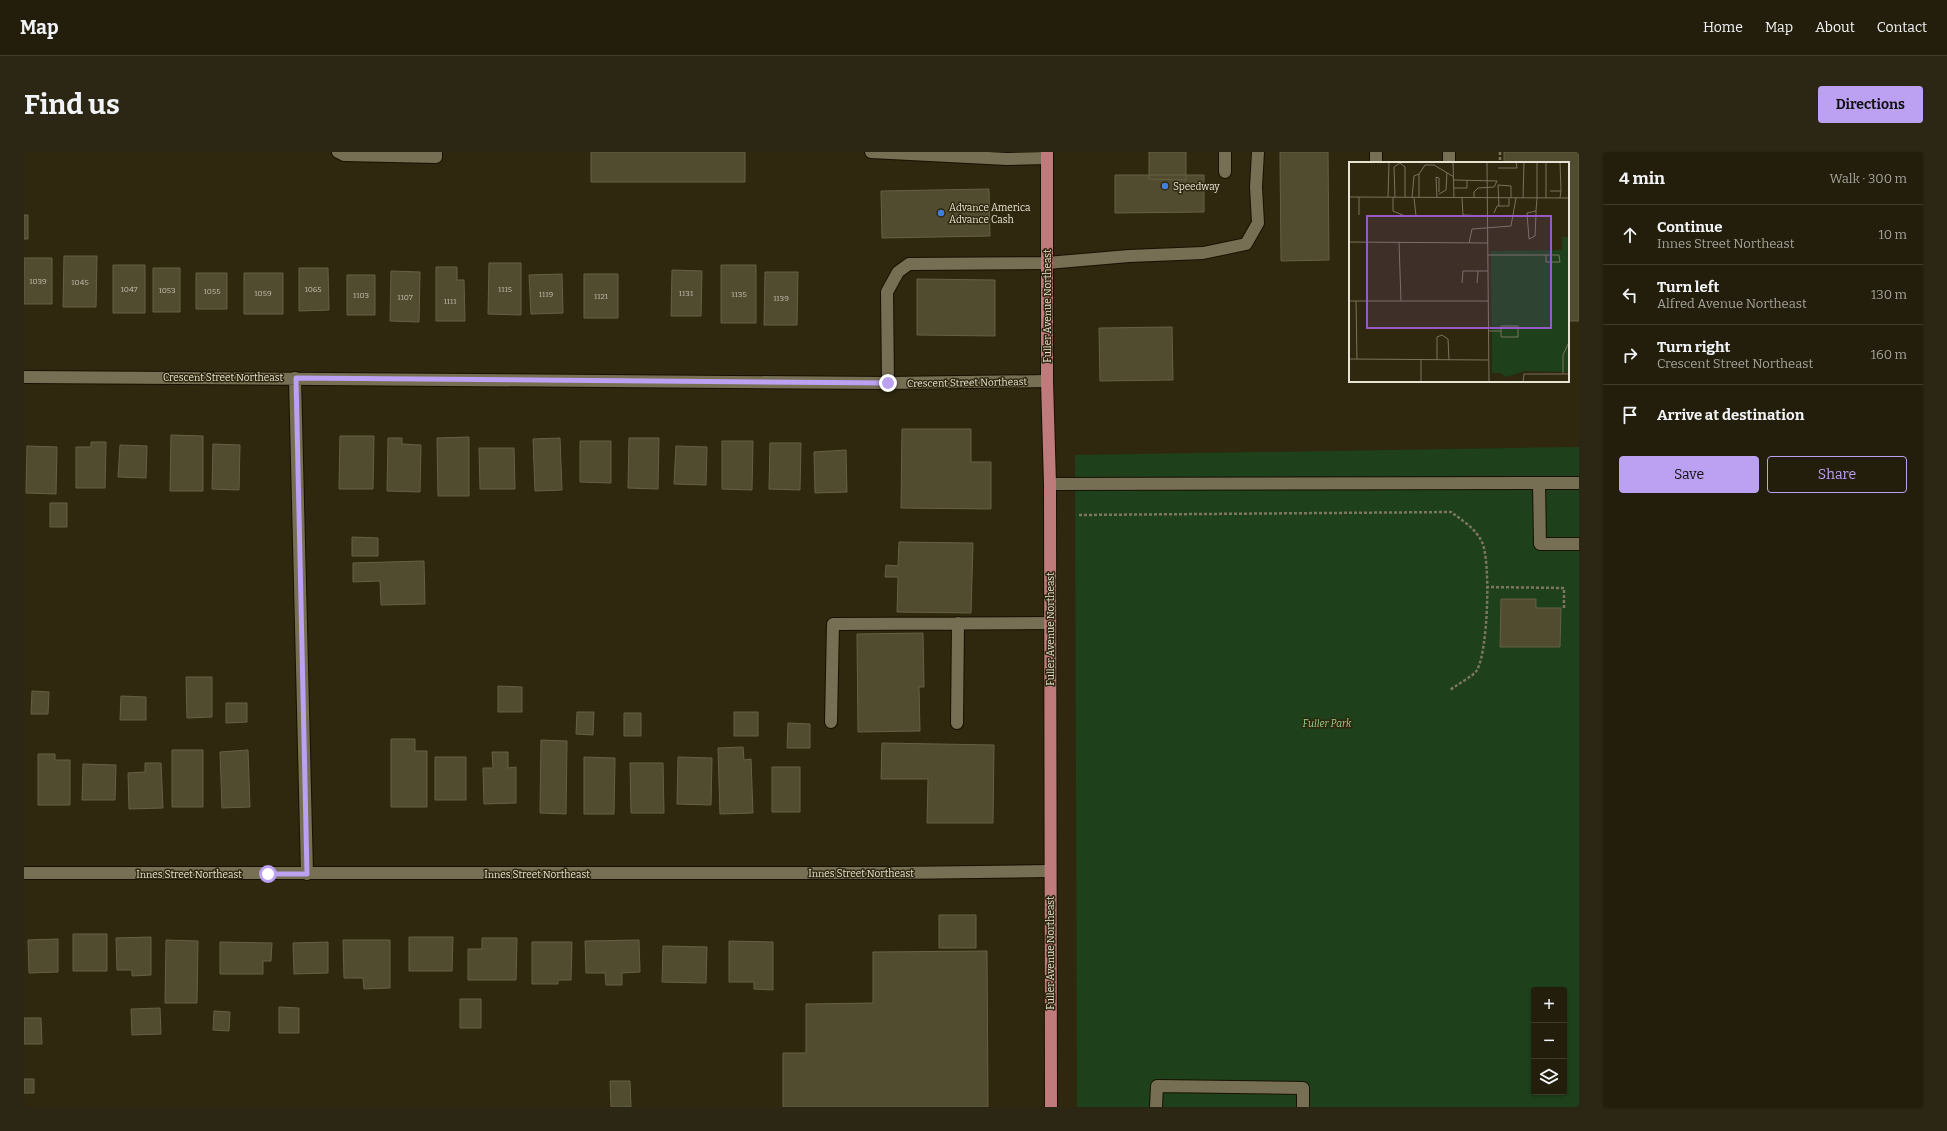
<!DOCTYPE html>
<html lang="en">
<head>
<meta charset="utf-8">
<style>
	:root { --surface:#231e0b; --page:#2b2714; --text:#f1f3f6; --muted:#a3a29d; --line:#403c2c; --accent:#bca0f2 }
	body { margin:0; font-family:Bitter,serif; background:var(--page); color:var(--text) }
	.controls { position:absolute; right:12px; bottom:12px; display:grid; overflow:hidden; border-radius:4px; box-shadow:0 1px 3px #0004 }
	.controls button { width:36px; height:36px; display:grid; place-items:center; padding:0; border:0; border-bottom:1px solid var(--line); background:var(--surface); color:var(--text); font:20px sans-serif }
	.stop { position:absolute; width:12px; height:12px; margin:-9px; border:3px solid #bca0f2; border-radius:50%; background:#fff }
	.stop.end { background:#bca0f2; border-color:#fff; box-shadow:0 1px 4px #0008 }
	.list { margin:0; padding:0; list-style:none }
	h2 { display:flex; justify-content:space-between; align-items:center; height:52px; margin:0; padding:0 16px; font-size:17px }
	h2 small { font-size:13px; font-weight:400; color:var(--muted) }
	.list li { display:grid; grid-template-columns:26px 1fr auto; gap:12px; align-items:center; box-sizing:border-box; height:60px; padding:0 16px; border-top:1px solid var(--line) }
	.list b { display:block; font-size:15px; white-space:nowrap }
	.list p { margin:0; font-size:13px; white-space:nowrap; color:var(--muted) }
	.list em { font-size:13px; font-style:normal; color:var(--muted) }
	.actions { display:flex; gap:8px; padding:12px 16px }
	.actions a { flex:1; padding:9px 0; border:1px solid var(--accent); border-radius:4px; text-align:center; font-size:14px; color:var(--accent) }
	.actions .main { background:var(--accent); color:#111 }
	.icon { flex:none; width:22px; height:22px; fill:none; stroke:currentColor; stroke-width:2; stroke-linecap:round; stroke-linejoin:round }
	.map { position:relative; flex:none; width:1555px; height:955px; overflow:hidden; border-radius:4px }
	header { display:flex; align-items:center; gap:24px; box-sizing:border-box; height:56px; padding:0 20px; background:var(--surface); border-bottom:1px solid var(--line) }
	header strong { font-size:19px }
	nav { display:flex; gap:22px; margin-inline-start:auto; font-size:14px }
	.intro { display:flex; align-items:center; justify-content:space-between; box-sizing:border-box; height:96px; padding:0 24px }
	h1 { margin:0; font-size:28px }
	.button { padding:10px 18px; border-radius:4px; background:var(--accent); color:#111; font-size:14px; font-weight:700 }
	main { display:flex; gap:24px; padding:0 24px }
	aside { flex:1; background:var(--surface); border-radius:4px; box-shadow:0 1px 3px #0004 }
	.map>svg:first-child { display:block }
</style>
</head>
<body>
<header>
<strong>Map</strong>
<nav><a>Home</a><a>Map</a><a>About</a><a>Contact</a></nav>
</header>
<div class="intro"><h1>Find us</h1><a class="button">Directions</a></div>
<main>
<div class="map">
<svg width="1555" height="955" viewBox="0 0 1555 955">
	<rect width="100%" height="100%" fill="#2f280f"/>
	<path fill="#1e401a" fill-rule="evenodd" d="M1555,295V955H1053L1051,303ZM1510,838H1540V940H1510Z"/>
	<path fill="#514b30" stroke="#676045" d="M567,0H721V30H567Z
		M1125,0H1162V28L1125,27Z
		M1256,0H1304L1305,108L1257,109Z
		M1480,0H1555V169H1544V11H1480Z
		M1091,23H1180V60L1091,61Z
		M965,37L966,84L858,86L857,39Z
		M0,63H4V87H0Z
		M40,104H73L72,155H39Z
		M0,106H28V152H0Z
		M465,111H497V163L464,162Z
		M89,113H121V161H89Z
		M697,113H732V171H697Z
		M412,115H433V128H440L441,169H412Z
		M129,116H156V160H129Z
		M275,116H304L305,158L275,159Z
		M648,118L678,119L677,164H647Z
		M367,119L396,120L395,170L366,169Z
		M741,120H774L773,173H740Z
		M172,121H203V157H172Z
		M220,121H259V162H220Z
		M538,122L539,161L507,162L505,123Z
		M560,122H594V166H560Z
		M323,123H351V163H323Z
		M893,127L971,128V184L893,183Z
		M1148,175L1149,228L1076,229L1075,176Z
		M878,277H947V310H967V357L877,356Z
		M147,283L179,284V339H146Z
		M316,284H350L349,337H315Z
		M445,285V344H414L413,286Z
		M364,286H378V292L397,293L396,340L363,339Z
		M536,286L538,338L511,339L509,287Z
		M605,286H635L634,337L604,336Z
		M556,289H587V331L556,330Z
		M698,289H729L728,338L698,337Z
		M67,290H82L81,336H52V295H67Z
		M746,291H777L776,338L745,337Z
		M189,292L216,293L215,338L188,337Z
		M96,293L123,294L122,326L94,325Z
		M3,294L33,295L32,342L2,341Z
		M652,294L683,295L682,333L650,332Z
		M455,296H490L491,337H456Z
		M822,298L823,340L791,341L790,300Z
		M26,351H43V375H26Z
		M328,385L354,386V404H328Z
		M875,390L949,391L947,461L873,460L874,425H861L862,413L874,414Z
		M400,409L401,452L357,453L356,429L329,430V411Z
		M1477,447H1512V456H1537L1536,495H1476Z
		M899,481L900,535H895L896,579L834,580L833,482Z
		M162,525H188V565L163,566Z
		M474,534L498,535V560H474Z
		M8,539L25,540L24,562H7Z
		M97,544L122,545V568H96Z
		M202,551H223V570L202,571Z
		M553,560H570L569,583L552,582Z
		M710,560H734V584H710Z
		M600,561H617V584H600Z
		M764,571L786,572V596H763Z
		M367,587H391V599H403V655H367Z
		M517,588L543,589L542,662L516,661Z
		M858,591L970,593L969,671H903L904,627H857Z
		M719,595L720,608L727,607L729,661L696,662L694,596Z
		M148,598H179V655H148Z
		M224,598L226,655L198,656L196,600Z
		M468,600H484V616L492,615V651L460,652L459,616H469Z
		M14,602H31V608H46V653H14Z
		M411,605H442V648H411Z
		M560,605L591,606L590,662H560Z
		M654,605L688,606L687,653L653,652Z
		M121,611H137L139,656L105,657L104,621L121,620Z
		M606,611H639L640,661H607Z
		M59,612L92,613L91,648H58Z
		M748,615H776V660H748Z
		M915,763H952V796H915Z
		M49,782H83V819H49Z
		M127,785V823L108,824V818H93L92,786Z
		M385,785H429L428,819H385Z
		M458,786H493L492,828H444V797H458Z
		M34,787V820L5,821L4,788Z
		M142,788L174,789L173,851H141Z
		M319,788H366V836L340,837L339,826H320Z
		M615,788L616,820L598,821V833H582L581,821H562L561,789Z
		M705,789L749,790V838L730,837V830H705Z
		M196,790L248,791L247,809H239V822H196Z
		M304,790V821L270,822L269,791Z
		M508,790H548L547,828H534V832H508Z
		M639,794L683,795L682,831L638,830Z
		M963,799L964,955H759V901H782V852L849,851V800Z
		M436,847H457V876H436Z
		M255,855L275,856V881H255Z
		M136,856L137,882L108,883L107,857Z
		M190,859L206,860L205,879L189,878Z
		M0,866H17L18,892H0Z
		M0,927H10V941H0Z
		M586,929H606L607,955H587Z"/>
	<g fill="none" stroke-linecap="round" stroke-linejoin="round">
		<g stroke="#171100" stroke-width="14">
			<path id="minor" d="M314,0L320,3L412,5V0
				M847,0L983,7L1023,6
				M1201,0V20
				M1352,0V11
				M1425,11V0
				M0,225L864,231L1023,229
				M271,226L283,722
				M864,231L863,140L874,120L885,112L1023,111L1105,104L1179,101L1222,92L1234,71L1232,35L1234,0
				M1515,331L1516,392H1555
				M1026,332L1555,331
				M807,570L809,472L1025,471
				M933,571L934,471
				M0,721H870L1026,719
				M1132,955L1133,934L1279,936V955"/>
		</g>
		<g stroke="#171100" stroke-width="14">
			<path id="major" d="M1023,0V229L1026,332L1027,955"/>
		</g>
		<path stroke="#7c7661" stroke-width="2.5" stroke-dasharray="3 2" stroke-linecap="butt" d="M1476,0V11
			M1055,363L1427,360C1438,368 1452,377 1458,390C1467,409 1464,499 1453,518C1450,524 1432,533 1426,538
			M1462,435L1540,436V456"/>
		<use href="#minor" stroke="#766f53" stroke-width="12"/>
		<use href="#major" stroke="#bf7a7c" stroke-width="12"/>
	</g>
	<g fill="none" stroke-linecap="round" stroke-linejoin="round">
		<path stroke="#bca0f2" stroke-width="5" d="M244,722H283L272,226L864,231"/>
	</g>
	<g fill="#3f7fe0" stroke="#2f280f" stroke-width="1.5">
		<circle cx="1141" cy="34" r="4"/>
		<circle cx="917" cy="61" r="4"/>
	</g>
	<g text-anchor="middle" stroke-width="3" stroke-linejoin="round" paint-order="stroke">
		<g font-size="8" fill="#c2bdab">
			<text x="14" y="132">1039</text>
			<text x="56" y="133">1045</text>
			<text x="105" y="140">1047</text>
			<text x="289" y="140">1065</text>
			<text x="481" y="140">1115</text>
			<text x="143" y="141">1053</text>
			<text x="188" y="142">1055</text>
			<text x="239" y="144">1059</text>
			<text x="662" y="144">1131</text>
			<text x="522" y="145">1119</text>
			<text x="715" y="145">1135</text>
			<text x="337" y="146">1103</text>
			<text x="577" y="147">1121</text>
			<text x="381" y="148">1107</text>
			<text x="757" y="149">1139</text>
			<text x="426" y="152">1111</text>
		</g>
		<g font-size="10" fill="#e7e3d4" stroke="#2f280f" text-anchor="start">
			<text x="1149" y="38">Speedway</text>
			<text x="925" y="59">Advance America<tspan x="925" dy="12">Advance Cash</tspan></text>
		</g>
		<g font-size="10" fill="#e7e3d4" stroke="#2f280f">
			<text transform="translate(1023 154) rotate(-90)" y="4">Fuller Avenue Northeast</text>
			<text x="199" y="229">Crescent Street Northeast</text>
			<text transform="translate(943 230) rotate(-1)" y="4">Crescent Street Northeast</text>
			<text transform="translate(1026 477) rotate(-90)" y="4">Fuller Avenue Northeast</text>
			<text x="837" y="725">Innes Street Northeast</text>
			<text x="165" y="726">Innes Street Northeast</text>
			<text x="513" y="726">Innes Street Northeast</text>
			<text transform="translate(1026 801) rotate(-90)" y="4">Fuller Avenue Northeast</text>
		</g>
		<g font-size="10" font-style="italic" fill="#96d18d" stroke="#2f280f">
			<text x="1303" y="575">Fuller Park</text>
		</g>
	</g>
	<g transform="translate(1325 10)">
		<rect width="220" height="220" fill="#2f280f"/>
		<path d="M213,75H220V210L176,209L157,215L151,211H143L142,89L213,88Z" fill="#1e401a"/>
		<path fill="none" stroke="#79735e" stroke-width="1" d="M104,0L105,36M138,0L140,220M197,0V36M211,0L212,29M149,6H168L167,0M105,18L148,19L145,25L129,26L125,30V36M105,26H118V18M201,29H212L211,36M90,32L97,28L98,11M0,35L220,36M39,35L40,1M44,35V49L56,54H67L65,36M46,35L45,5L51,1L56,5V35M63,36L65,14L70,12M70,36V12L76,3H85L105,15M88,36L87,15L90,16V30M113,36L114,53L139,54M174,36L175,0M150,44L149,23L162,24V36M187,49L178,51L180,77L186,74L187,52V49L188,36V0M145,51L148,44H160V36M10,53V35M0,80L139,81M50,80L52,139M120,81L123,67L162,64L167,36M139,93H210L211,100H197V93M113,121L114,109H139M128,121L129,109M0,139H139M7,139L8,197M152,164H169V175H152ZM139,169H152M0,197L140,198M72,197V220M88,198V175L93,173L99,177L100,198M214,212V193L220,180M174,220L175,212H220"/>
		<path fill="#965ac4" fill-opacity="0.15" stroke="#965ac4" stroke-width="2" d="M18,54H202V166H18Z"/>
		<rect width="220" height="220" fill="none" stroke="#e7e3d4" stroke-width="2"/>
	</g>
</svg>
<div class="controls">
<button>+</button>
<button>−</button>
<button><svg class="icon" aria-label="layers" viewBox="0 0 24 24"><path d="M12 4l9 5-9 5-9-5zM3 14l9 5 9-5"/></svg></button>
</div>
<div class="stop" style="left:244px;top:722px"></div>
<div class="stop end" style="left:864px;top:231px"></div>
</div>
<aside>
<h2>4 min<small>Walk · 300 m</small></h2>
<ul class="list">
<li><svg class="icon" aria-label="ahead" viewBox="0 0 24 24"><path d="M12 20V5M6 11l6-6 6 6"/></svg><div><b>Continue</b><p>Innes Street Northeast</p></div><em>10 m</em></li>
<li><svg class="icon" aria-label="left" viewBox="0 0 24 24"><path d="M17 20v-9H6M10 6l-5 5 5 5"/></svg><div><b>Turn left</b><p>Alfred Avenue Northeast</p></div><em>130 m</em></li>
<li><svg class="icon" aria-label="right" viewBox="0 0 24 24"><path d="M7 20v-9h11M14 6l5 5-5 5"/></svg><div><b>Turn right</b><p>Crescent Street Northeast</p></div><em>160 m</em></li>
<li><svg class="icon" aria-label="arrive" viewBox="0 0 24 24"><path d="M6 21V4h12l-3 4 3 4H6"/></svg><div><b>Arrive at destination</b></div></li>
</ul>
<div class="actions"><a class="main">Save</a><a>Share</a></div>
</aside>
</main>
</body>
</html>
